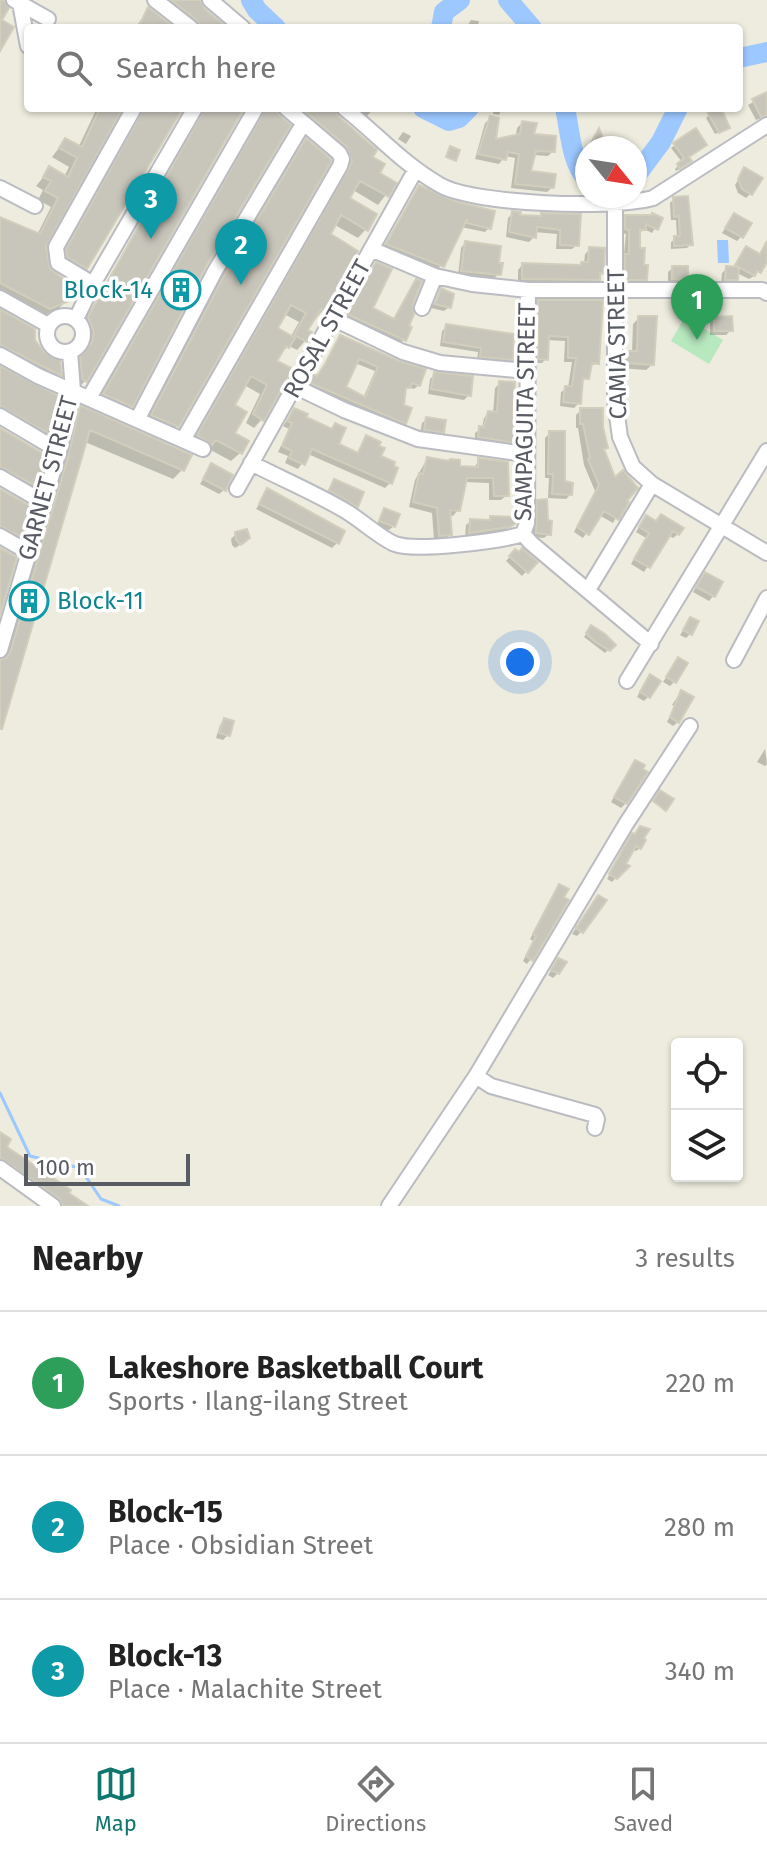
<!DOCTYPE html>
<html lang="en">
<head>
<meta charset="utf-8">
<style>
	:root { --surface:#fff; --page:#f6f6f6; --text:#222; --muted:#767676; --line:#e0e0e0; --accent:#0f766e }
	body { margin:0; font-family:"Fira Sans",sans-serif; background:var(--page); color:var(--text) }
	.controls { position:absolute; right:24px; bottom:24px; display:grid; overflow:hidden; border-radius:8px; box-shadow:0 2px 6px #0004 }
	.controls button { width:72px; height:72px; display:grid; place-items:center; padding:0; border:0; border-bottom:2px solid var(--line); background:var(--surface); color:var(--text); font:40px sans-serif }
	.compass { position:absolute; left:575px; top:136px; width:72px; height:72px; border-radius:50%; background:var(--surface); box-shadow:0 2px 6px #0004; rotate:120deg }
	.scale { position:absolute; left:24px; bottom:20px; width:166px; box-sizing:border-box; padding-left:8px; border:4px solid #585b62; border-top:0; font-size:22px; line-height:28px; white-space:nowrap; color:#585b62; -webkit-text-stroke:6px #fff; paint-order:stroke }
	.you { position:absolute; left:520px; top:662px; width:28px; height:28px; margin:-20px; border:6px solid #fff; border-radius:50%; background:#1a73e8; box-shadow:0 0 0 12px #1a73e833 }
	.badge { display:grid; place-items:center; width:52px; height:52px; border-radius:50%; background:var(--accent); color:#fff; font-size:26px; font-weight:700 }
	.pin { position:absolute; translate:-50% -66px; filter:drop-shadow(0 2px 4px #0008) }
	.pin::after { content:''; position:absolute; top:42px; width:28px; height:24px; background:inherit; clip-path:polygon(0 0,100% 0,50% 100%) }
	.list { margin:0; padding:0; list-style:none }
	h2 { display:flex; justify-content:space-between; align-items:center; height:104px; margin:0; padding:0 32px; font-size:34px }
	h2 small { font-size:26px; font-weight:400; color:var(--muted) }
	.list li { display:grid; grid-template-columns:52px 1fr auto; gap:24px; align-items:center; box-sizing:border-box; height:144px; padding:0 32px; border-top:2px solid var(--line) }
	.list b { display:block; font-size:30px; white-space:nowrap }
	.list p { margin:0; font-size:26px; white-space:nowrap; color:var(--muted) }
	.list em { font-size:26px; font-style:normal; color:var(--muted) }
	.icon { flex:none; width:44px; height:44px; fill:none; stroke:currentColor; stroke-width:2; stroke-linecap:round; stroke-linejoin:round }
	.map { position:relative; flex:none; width:767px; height:1206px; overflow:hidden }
	.search { position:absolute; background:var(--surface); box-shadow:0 2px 6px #0004; left:24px; right:24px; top:24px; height:88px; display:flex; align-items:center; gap:20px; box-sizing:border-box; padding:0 28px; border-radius:8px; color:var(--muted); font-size:30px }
	.sheet { height:536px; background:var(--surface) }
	nav { display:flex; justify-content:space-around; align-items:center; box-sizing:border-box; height:112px; border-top:2px solid var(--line); background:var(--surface); font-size:22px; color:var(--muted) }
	nav a { display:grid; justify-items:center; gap:4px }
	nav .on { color:var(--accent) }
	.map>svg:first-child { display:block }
</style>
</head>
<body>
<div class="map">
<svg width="767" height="1206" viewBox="0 0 767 1206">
	<rect width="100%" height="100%" fill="#edecde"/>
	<path fill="#b7e8be" d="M685,317L723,340L709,364L671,341Z"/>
	<path fill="#9cc7ff" d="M717,240H728L729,263H718Z"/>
	<path fill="#0003" fill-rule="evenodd" d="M152,0H198L202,9L224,28H188Z
		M148,10L172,28H135Z
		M471,20L479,21L478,26L503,28H466Z
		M767,94V116L756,120L748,105Z
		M97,108H120L45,243L48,270L77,288L75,293L58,309L40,317L0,296V219L37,235L51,207L38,200L43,190L36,186L50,169L64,177L69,167L52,157L65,140L78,148Z
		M130,108H181L86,268L77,276L59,259L135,122V113Z
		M192,108H242L85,381L77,389L73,366L84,353L87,342L81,327L196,124L197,117Z
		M253,108H275L204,265L131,406L122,414L96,403L257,124L258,117Z
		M282,108H333L335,116L370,158L377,174L394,184L378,205L353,190L348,199L366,229L358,238L333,224L328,234L356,251L323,310L306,331L310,333L305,341L297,350L289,346L278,355L262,419L254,428L246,423L260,394L244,385L232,406L233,434L240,453L231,461L207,448L190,445L344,172L337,154ZM284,314L299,322L290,338L275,329Z
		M362,108H374L367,116L360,111Z
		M494,108H502L499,115L493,114Z
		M709,115L724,130L715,134L706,118Z
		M491,118L494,141L516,136L517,128L522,123L532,136L553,151L548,156L533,155L528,172L553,187L547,192L511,188L515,158L505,156L499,164L475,159L485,123Z
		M598,131L605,148L589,147L594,135Z
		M695,131L687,164L676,171L675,169L682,162L671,148Z
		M403,132L411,136L406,144L398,139Z
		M306,141L177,426L168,435L143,425L215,287L297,150Z
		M745,169L751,193L746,198L738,193L735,185Z
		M419,187L489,228L485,232L461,227L438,270L382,249Z
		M674,199L691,244L687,248L671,249V242L677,238L676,220H671L670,203Z
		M513,213L518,216L539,218L542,215L579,216L577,245L572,249H556L557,234L534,232V237L529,242L506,237L508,218Z
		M734,215L741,237L737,241L722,233Z
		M626,217L661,219L652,233L644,229L639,234L638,250L645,279L640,284H621L626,234L621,233V221Z
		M767,242V259L754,276L749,279L737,273L736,279L731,284H721L722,273L727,268L733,269L746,248L759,256Z
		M465,243L496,264L499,274L494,278L458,276L461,248Z
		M590,249L602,273L593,284L518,283V270L522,265L580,267L584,264L585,254Z
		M376,264L371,309L393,320L416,281L404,339L400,344L344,319Z
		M673,268L686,279L681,284L668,283V272Z
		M442,290L449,307L444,311L431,308Z
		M539,302L597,363L589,367L587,378L581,382L579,403L574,408L560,406L561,392L568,388L572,362H564L565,341L547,340L546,359L542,363H534V307Z
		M0,312L33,341L60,375L50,384L0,358Z
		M639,318L653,364L646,370L619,368V360L626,353H632L633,324Z
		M715,319L731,330L726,335H710V323Z
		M447,326L511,359L506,363L477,361L478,352L440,346L442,331Z
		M340,338L419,385L414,389L408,387L403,392L405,423L400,427L306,386L309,381L316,378ZM355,363L375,371L363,398L343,388Z
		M0,368L59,398L51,434L41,444L0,420Z
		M435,374L469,395L464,400L428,394L430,379Z
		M500,383L511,414L514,442L510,446L475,442V433L482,428L484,418L489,413L493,414L495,388Z
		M80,408L183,469L173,479L85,442L0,720V661L60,465L71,418Z
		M294,410L303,418L330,431L336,425L337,445L356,454L366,437L377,447L390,483L385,488L308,454L298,469L285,463L288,456L278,452L289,429L283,426Z
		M581,410L601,427L606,448L602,451L624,502L613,523L599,515L583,538L574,532L595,491L584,465L578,428H576V415Z
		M427,419L442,432L438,436L420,434L422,423Z
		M0,430L45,457L36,486L26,496L0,482Z
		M550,433L563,483L571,494L566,499L548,498L549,478H545V438Z
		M427,459L458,467L474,468L479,460L507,495L501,500H489V483L464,482L458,510L453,516L449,515L450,534L445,540H434L432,513L409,507L415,480Z
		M212,465L224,490L219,494L200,484Z
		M335,481L356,506L351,510L325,495Z
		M0,491L21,537L11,546L0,540Z
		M268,491L343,532L337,543L332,548L256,509Z
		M538,502L549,534L544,538L532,537L533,506Z
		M385,511L394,526L389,530L376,526Z
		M491,518L509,527L503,531L465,537L466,525L471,521L487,522Z
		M656,521L678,534L673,538L668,535L644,572L631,564L646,538L636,532L642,522Z
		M236,534L243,543L235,548L232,545L231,539Z
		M515,551L535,562L522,576L506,561Z
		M700,580L713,596L709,601L693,592Z
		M691,619L690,634L686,638L680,635Z
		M588,631L613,645L605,653L584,637Z
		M678,660L675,681L670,686L663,682Z
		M646,681L648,697L644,701L637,697Z
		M681,692L678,722L673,726L667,722L675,706L672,705Z
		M225,720L228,735L223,740L216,738L220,725Z
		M765,749L767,764L765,766L757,762Z
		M635,762L626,803L621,808L611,802Z
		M629,839L640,848L636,851L632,849L623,864L627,866L612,882L607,879Z
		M560,886L531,959L527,964L523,961L533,941L530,939Z
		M594,902L581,932L577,936L572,934Z
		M559,960L558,973L553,978L548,975Z
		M0,1137L4,1148L84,1206H56L0,1164Z"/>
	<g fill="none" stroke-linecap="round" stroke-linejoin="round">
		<path stroke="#9cc7ff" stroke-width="3" d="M0,1093L30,1156L80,1168L101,1199L119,1206"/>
		<path stroke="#9cc7ff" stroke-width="20" d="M251,0L257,10L276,28
			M508,0L532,28
			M441,28L444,12L460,0
			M739,58L767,52
			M423,108L449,121L459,118L469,108
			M565,108C570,130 571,163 587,179
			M635,177L661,142L678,108"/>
	</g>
	<path fill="#c8c5bb" stroke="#d2cebc" stroke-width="2" fill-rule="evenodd" d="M0,0H4L9,8L2,20L14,27L0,51Z
		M171,0H200L204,8L228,28H202L197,20Z
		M148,7L171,25L169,28H138Z
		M767,92V115L761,117L752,99Z
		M100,108H123L46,247L50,269L79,290L69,301L50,309L0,283V217L40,234L58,198L45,191L51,181L43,177L49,166L68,177L77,158L59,148L65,138L82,147Z
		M144,108H183L87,269L67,257L66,249Z
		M205,108H244L87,382L82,379L80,356L92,342L94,332L88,317Z
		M266,108H276L279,115L291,125L206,266L133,407L103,394Z
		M301,108H334L338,116L377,150L373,157L385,164L380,173L397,183L389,197L360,181L350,198L377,214L368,231L341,215L331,234L358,251L325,311L321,309L308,330L312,332L307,342L294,335L306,313L291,305L278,328L295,338L289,348L286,346L277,361L293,369L264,421L253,414L267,385L251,376L235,405L247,412L235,433L249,441L242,454L216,440L212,445L197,435L352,162L346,146Z
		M721,108L730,128L719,133L708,113Z
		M490,116L499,118L496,139L520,134L522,121L537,123L534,134L556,136L555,152L536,151L531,171L556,174L554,188L515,184L519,154L508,152L506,160L478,154Z
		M599,128L607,148H597L592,142Z
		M696,128L707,145L689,157L692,161L680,169L677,164L684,158L673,143Z
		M306,138L331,159V162L179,427L151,415L224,276Z
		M450,146L460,150L456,161L446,157Z
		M744,167L763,178L752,195L742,189L738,179Z
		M419,185L454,201L495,211L491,229L467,223V219L444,267L386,244Z
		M688,196L693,245L674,246V236H680L679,216L674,217L673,197Z
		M512,211L521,212L520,215L541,216V213L581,214L579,246L560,245V230L537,227L536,238L509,232Z
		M652,213L663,218L658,230L646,224V230H640V248H645L644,265H648L647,280H625V254H629V230L625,229V215H652Z
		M734,213L752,223L743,238L725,228Z
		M465,241L501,246L499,263H503L501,275L461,271Z
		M767,241V262L761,273L757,271L755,276L735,265L746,246L760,254Z
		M589,247L605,248L604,274L600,273V280L522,279V263L581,265V262H588Z
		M376,262L392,269L373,308L394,319L416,279L422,281L413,304L414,314L409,326L412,327L406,341L347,314Z
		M672,266H688V280L672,279Z
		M726,266L739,267L738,280H725Z
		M441,288L454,294L451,308L435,304Z
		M538,300H603L599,364L592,363L589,379L583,378L581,404L563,402L565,386H572L576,358H568V337L549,336L548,360L538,359Z
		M0,309L35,329V340L44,352L60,359L62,376L0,345Z
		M638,316H657L654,365L625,363V351H637Z
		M732,316L733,331H714V317Z
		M446,324L514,334L513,360L480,357L481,348L443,342Z
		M340,335L399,361L426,369L420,386L412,383L410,388H406L404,405L412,408L406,424L308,382L313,374L317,376L325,364ZM359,359L378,367L365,397L346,387Z
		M0,366L61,397L52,435L0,406Z
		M434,372L473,376L471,396L431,389Z
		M499,381L515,382L513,414L516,443L478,437L479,426L484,427L488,411L497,412Z
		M80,405L192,455L184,471L90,430L2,729H0V660L6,658L10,653L69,454Z
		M294,408L308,414L306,417L332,429L335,423L346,428L339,444L358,453L366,435L381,442L379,446L385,448L381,456L395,462L394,466L398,468L392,484L312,449L305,465L289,458L292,451L282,446L292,423L287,421Z
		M580,408H603V427L608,448L604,449L615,477L623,470L638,488L627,501L629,502L619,520L604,511L589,535L577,527L599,485L588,459L590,458L583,424H580Z
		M426,417L446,420L444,433L424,430Z
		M0,428L47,456L38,487L0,467Z
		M549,431H565V481L573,483L572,495L552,494L553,474H548Z
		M427,457L449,461L450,459L460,460V466L478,467V458L508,462L509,496H494L493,478H467L460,511L450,510L452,535L439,536L437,508L413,502L419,473L423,474Z
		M211,463L233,475L226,491L203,479Z
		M334,479L364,492L358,507L329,490Z
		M267,488L345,531L339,544L259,504Z
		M0,489L32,507L23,538L0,526Z
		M547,499L548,520L552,521L551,535L536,533L537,500Z
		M384,508L400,514L395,527L379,521Z
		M661,514L684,528L679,535L673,531L650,568L634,559L649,533L639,527L646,515L656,521Z
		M490,516L517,517L516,523L510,527L469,533L470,519L490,520Z
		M247,529L250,538L241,545L236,540L235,532Z
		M0,548L17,557L0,615Z
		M522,548L538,562L528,573L509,556L515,549L519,552Z
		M705,572L723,582L715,597L696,587Z
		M690,617L699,621L692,635L683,630Z
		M591,625L605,634L616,645L610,651L594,641L586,633Z
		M678,657L688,663L676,683L666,677Z
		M650,674L661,681L650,698L640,692Z
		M681,690L694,697L679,723L670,717Z
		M224,718L234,721L230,736L219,733Z
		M635,760L645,765L643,769L648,772L627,804L614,797Z
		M660,790L674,799L666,811L653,801Z
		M640,826L650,829L644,838L646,840L641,849L636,846L626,864L630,866L617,879L609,874L632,833L635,834Z
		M559,884L569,889L564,897L569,900L533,961L526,956L536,936L533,934Z
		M598,895L607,900L583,933L576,928Z
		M558,958L567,962L559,974L551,970Z
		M0,1132L11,1139L7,1147L71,1190L69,1193L88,1206H63L59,1198L0,1158Z"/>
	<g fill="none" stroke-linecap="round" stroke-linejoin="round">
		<g stroke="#babcc2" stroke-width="18">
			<path id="minor" d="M14,0L48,19
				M155,0L191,28
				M210,0L243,28
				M20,3L28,46
				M344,108C376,133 404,165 440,185C475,205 613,209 653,198L767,125
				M0,188L35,206
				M615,204V401L620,437L633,467L652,484L767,553
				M371,249L435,276L472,284L528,290H762L767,293
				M93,284L58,263L56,247L134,108
				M0,298L48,325
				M422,308L435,276
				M47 334a18 18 0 1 1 36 0a18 18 0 1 1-36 0Z
				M76,319L93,284L195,108
				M334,319L403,352L440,363L527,371
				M0,355L38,376L203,449
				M296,387L344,410L418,439L525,454
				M89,398L256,108
				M0,416L59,451
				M137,420L215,271L303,124
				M183,440L340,166L342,159L339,153L286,108
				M251,463C282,479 315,493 344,510C360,519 380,538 395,544C417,552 500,541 523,534
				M0,477L43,502
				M237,489L416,169
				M523,534L527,523L528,290
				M523,534L531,543L651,644
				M0,536L28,552
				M588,590L652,484
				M0,650L59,451L73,391L70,352
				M734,660L767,598
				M627,681L767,451
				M476,1076L491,1086L595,1115L597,1119L595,1128
				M0,1168L53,1206
				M389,1206L476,1076L626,824L690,726"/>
		</g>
		<use href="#minor" stroke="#fff" stroke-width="14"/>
	</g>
	<defs>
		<g id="building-ring" transform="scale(2)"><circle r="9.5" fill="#fff" stroke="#0f9aa8" stroke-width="1.5"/><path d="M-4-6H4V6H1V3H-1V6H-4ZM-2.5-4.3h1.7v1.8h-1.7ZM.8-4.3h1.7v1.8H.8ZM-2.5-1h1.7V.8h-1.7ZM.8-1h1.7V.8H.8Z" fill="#0f9aa8"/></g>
	</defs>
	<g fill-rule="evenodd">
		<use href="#building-ring" x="181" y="290"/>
		<use href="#building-ring" x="29" y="601"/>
	</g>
	<g text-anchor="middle" stroke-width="7" stroke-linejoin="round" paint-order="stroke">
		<g font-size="24" fill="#0d838f" stroke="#fff" text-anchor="end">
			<text x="153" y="298">Block-14</text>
			<text x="57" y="609" text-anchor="start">Block-11</text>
		</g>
		<g font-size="24" fill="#585b62" stroke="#fff">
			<text transform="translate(327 329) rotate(-61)" y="8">ROSAL STREET</text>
			<text transform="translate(617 344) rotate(-91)" y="8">CAMIA STREET</text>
			<text transform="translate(525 412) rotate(-89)" y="8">SAMPAGUITA STREET</text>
			<text transform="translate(48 478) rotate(-75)" y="8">GARNET STREET</text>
		</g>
	</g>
</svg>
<div class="controls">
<button><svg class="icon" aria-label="locate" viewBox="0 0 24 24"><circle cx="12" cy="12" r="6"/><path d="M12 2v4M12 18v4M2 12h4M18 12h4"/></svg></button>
<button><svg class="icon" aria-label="layers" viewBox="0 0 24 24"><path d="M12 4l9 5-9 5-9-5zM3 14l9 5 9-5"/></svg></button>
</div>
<svg class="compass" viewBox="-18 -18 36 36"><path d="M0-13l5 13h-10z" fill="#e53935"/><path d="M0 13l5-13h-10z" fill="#767676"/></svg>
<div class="scale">100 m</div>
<div class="you"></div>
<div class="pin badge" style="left:697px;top:340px;background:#2e9e5b">1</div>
<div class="pin badge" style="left:241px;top:285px;background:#0f9aa8">2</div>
<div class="pin badge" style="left:151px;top:239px;background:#0f9aa8">3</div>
<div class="search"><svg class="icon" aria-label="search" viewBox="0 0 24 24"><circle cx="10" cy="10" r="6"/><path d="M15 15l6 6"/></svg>Search here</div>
</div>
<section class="sheet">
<h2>Nearby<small>3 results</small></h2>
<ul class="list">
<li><span class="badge" style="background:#2e9e5b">1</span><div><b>Lakeshore Basketball Court</b><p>Sports · Ilang-ilang Street</p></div><em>220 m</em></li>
<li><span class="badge" style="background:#0f9aa8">2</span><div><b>Block-15</b><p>Place · Obsidian Street</p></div><em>280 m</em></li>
<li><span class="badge" style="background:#0f9aa8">3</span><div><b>Block-13</b><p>Place · Malachite Street</p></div><em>340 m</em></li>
</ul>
</section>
<nav>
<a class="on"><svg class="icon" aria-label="map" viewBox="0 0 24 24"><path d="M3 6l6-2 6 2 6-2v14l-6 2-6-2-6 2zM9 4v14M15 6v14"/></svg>Map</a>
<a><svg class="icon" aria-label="directions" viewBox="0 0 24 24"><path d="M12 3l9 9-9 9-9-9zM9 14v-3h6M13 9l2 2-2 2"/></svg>Directions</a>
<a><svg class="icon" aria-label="saved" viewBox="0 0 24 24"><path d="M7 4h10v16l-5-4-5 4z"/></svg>Saved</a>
</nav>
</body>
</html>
